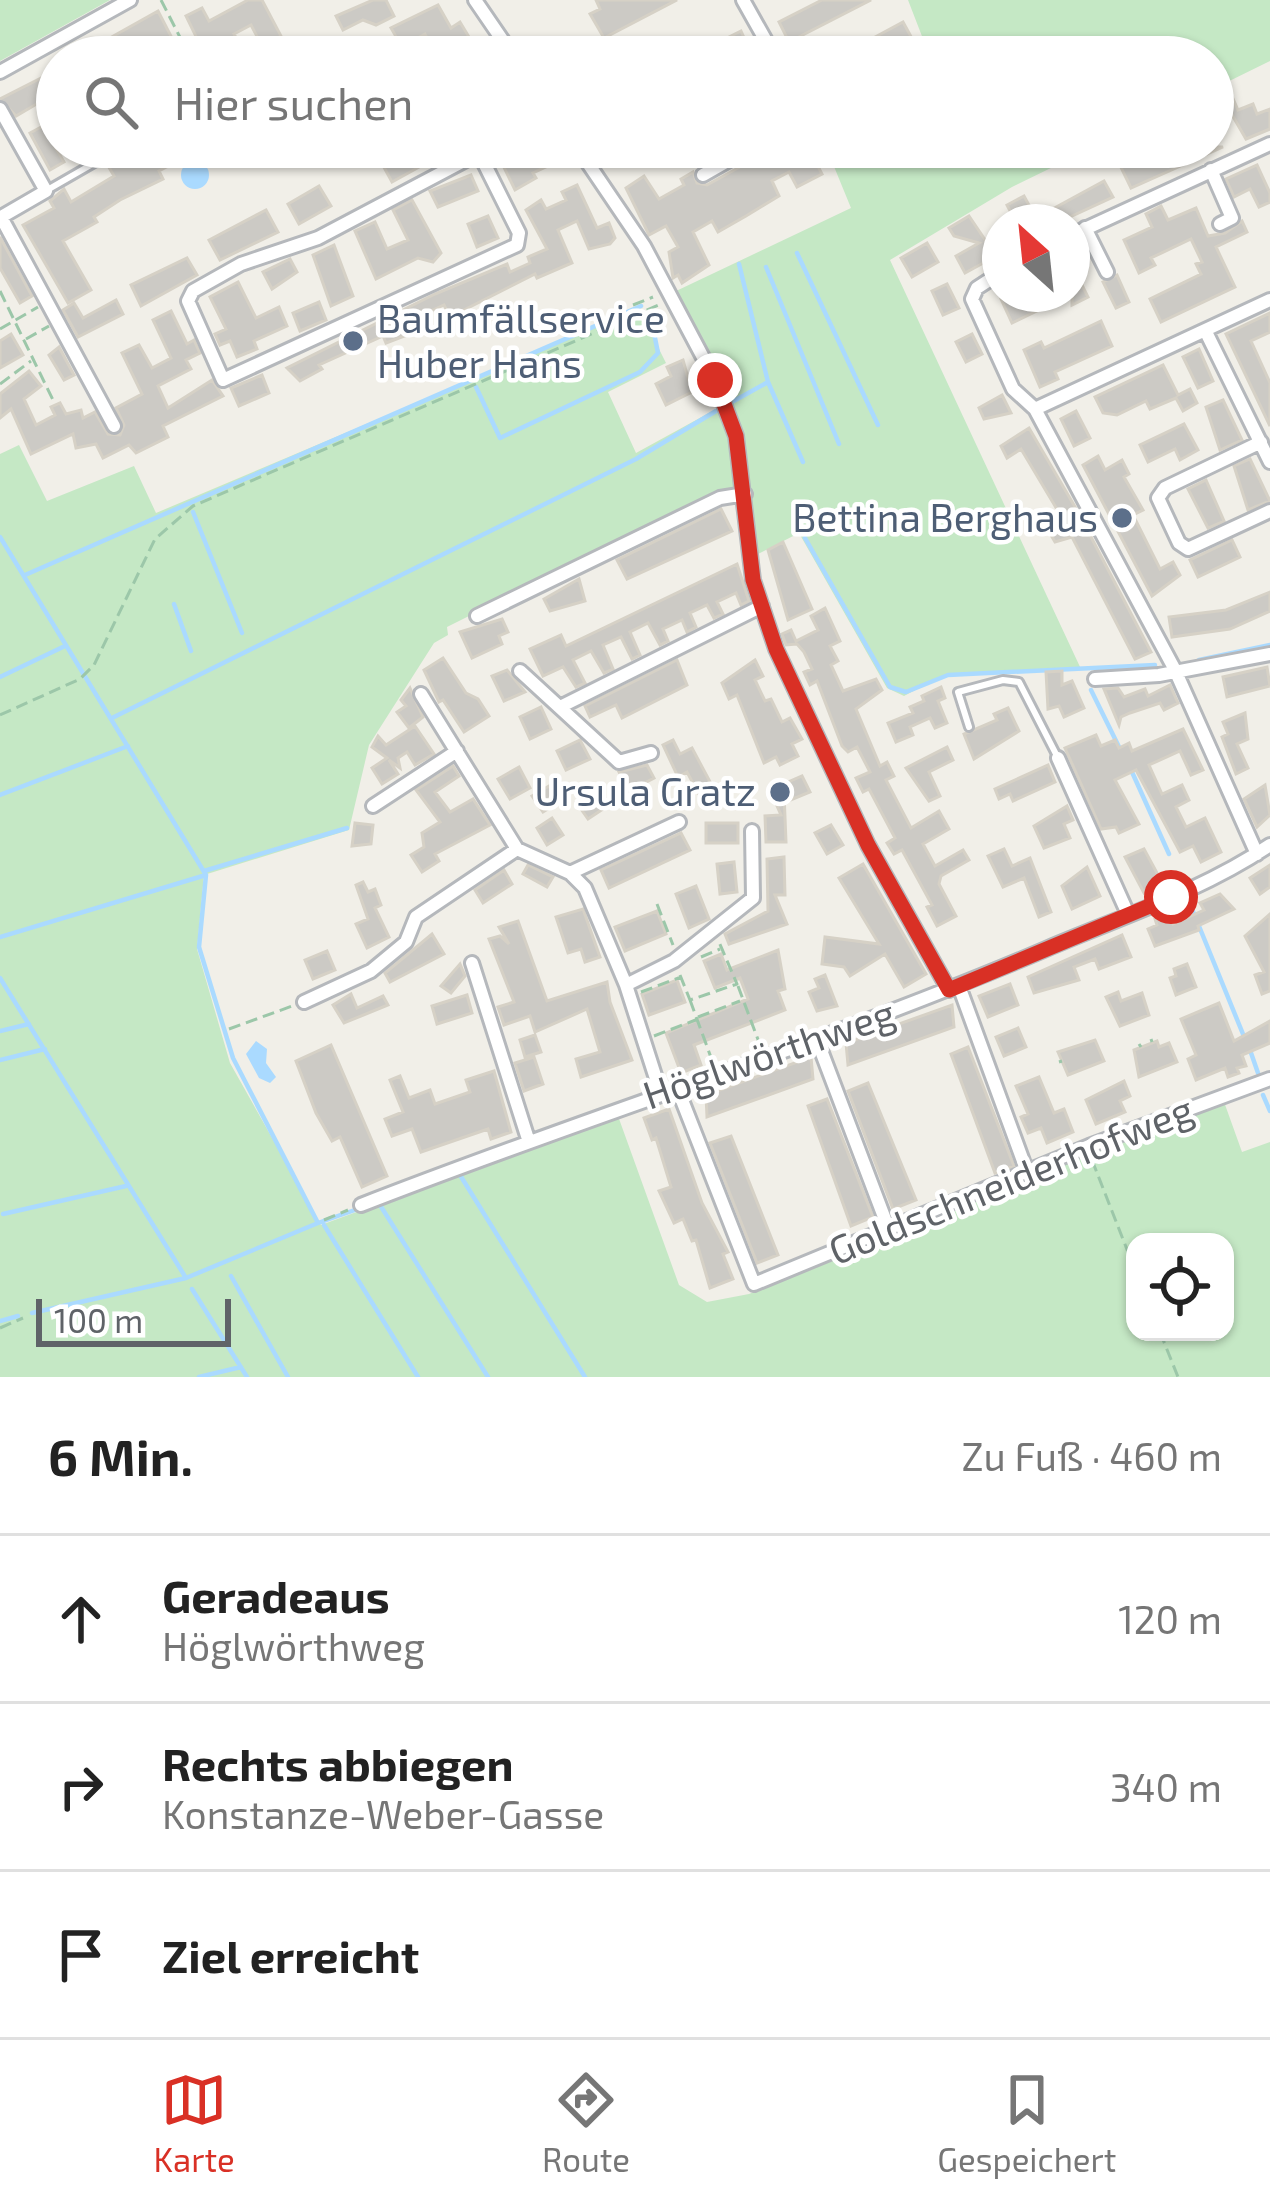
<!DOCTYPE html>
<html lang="de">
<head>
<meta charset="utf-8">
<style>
	:root { --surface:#fff; --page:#f6f6f6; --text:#222; --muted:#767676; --line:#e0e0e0; --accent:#d93025 }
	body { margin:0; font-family:"Exo 2",sans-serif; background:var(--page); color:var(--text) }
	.controls { position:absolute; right:36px; bottom:36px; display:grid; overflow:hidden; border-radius:24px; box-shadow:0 3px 9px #0004 }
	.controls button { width:108px; height:108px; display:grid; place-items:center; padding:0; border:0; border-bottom:3px solid var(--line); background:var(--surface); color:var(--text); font:60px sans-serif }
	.compass { position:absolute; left:982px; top:204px; width:108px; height:108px; border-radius:50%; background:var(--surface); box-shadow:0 3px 9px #0004; rotate:333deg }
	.scale { position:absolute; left:36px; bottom:30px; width:195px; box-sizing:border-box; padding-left:12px; border:6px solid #5f6368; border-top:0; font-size:33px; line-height:42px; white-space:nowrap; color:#5f6368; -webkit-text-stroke:9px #fff; paint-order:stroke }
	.stop { position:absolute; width:36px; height:36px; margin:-27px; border:9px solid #d93025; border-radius:50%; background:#fff }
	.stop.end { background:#d93025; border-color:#fff; box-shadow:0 3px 12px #0008 }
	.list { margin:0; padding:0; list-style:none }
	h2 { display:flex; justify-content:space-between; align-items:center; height:156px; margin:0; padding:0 48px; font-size:51px }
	h2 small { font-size:39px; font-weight:400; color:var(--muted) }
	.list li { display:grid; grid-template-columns:78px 1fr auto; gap:36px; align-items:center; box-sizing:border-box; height:168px; padding:0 48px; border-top:3px solid var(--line) }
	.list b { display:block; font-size:45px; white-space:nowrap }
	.list p { margin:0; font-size:39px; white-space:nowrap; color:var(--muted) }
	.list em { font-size:39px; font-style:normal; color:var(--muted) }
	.icon { flex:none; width:66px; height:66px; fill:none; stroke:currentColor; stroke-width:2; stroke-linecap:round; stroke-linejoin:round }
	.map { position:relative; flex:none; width:1270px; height:1377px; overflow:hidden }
	.search { position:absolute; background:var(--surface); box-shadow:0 3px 9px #0004; left:36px; right:36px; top:36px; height:132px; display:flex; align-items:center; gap:30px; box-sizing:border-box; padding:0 42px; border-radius:66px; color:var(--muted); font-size:45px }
	.sheet { height:660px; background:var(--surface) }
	nav { display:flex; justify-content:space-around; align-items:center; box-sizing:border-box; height:168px; border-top:3px solid var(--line); background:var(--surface); font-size:33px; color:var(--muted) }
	nav a { display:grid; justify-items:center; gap:6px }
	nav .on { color:var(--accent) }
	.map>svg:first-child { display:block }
</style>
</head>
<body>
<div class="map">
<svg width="1270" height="1377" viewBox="0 0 1270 1377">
	<rect width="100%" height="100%" fill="#f1efe8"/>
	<path fill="#c5e8c5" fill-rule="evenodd" d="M0,0H110L0,61Z
		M908,0H1270V61L1213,89V57H930Z
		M826,147H1094L1012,187L890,260L1081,669L940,677L904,696L887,688L799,533L756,555L749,484L704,498L447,627L448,635L434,643L369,745L349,830L204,875L197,949L230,1063L321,1225L618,1116L679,1285L707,1302L749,1294L1223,1099L1242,1152L1270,1142V1377H0V454L19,445L47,501L134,466L156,513L639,309L666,363L608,392L636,453L727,403L674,292L851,208ZM1135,1242H1225V1332H1135Z"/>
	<path fill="#aadaff" d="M181 175a14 14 0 1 1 28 0a14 14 0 1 1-28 0Z
		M256,1041L267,1049L266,1063L276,1077L270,1083L259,1078L246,1054Z"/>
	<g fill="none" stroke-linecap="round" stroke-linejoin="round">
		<path stroke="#aadaff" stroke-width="4.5" d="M797,253L878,425
			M739,264L768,382L803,462
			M766,267L839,444
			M476,387L500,438L640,372L658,353L651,318
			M732,402L768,382
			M193,512L242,633
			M0,537L206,875L199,947L233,1058L318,1223L530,1148
			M805,538L890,687L906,692L948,675L1155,665
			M25,575L641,306
			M174,604L191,651
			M1199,660L1270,645
			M0,677L65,646
			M1091,690L1121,751
			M112,718L636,459L716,411
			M1132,772L1169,854
			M0,795L128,746
			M204,871L347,828
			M1190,904L1245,1039
			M0,937L206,875
			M0,978L186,1278
			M0,1031L29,1024
			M1250,1050L1258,1073
			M0,1060L45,1049
			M1263,1095L1270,1111
			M460,1175L585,1377
			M380,1205L488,1377
			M3,1214L126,1186
			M324,1225L418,1377
			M231,1276L288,1377
			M192,1289L247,1377
			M32,1313L186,1278L318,1223
			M0,1321L18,1316
			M199,1377L241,1367"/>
	</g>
	<path fill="#cccac5" stroke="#d6d1c6" stroke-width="3" d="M248,0H262L281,36L262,46L251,25L234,34L239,43L206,57L186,16L202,8L209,21Z
		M373,0H386L394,16L376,25L363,20L343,30L336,16Z
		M596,0H677L604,38L590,14L600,9Z
		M822,0H871L789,42L779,22Z
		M438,5L451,28L460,22L475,47L490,41L501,57H449L442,44L433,49L425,34L402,47L391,28Z
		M158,11L173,40L143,55L136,49L121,57H76Z
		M903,22L914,42L884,57H838Z
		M741,31L751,53L691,57L715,44Z
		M57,70V100L43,108L40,102L16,116L0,99Z
		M1224,78L1238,110L1253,104L1257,114L1270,109V129L1246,139L1224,101L1213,107V92L1219,89L1216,81Z
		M43,126L64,162L50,170L30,133Z
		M165,147H204L159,171L163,179L120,200L94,217L97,222L63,241L91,290L68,303L23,225L54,208L50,201L64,189L71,202L114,176L107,164L129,150L136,163Z
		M381,147H393L402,162L415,155L421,166L392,182L380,160L370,165L365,156Z
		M509,147H520L525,157L557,147L563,159L533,173L536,178L515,190L497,153Z
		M600,147H643L609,165Z
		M776,147H808L822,174L797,187L789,172L772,181L779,196L746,216L718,232L712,221L693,232L709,265L682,283L678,275L673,278L669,252L678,247L666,226L649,235L626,188L644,176L659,199L684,185L681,179L693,172L697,183L707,185Z
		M1096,147H1136L1132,149L1139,164L1176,147H1223L1131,188L1116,157L1104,163Z
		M1257,165L1270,193V202L1259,207L1250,189L1234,197L1226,179Z
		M471,175L478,191L438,207L430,191Z
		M1104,181L1113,197L1059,222H1016L1007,205L1024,196L1036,218Z
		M577,185L597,228L609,223L615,238L610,244L589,249L577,221L558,230L572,263L537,278L535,274L450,317L444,305L418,317L423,329L386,343L383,336L319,365L322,369L300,381L287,368L435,294L507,264L510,272L530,263L528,257L547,249L526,210L541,200L546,209L566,200L562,192Z
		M319,186L331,206L299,224L288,204Z
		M412,200L441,253L433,262L418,258L376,279L355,231L375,222L387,249L408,240L393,210Z
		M1161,206L1168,220L1196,208L1208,236L1225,233L1242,221L1247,232L1216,247L1235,287L1161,322L1150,299L1201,274L1196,264L1202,262L1191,239L1151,258L1155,265L1139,273L1124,240L1152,227L1146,214Z
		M266,210L278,232L220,260L209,240Z
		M488,216L498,238L477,247L468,224Z
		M969,216L996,256L965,273L956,256L979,243L954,236L949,228Z
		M0,237L32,296L20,303L0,268Z
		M927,243L938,262L912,277L901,258Z
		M334,245L353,296L331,306L313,255Z
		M187,258L197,275L141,306L131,285Z
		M290,259L297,272L272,289L263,272Z
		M1072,265L1088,297L1072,305Z
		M1117,275L1129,302L1116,308L1103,282Z
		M238,282L256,318L279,307L287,326L254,341L257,349L237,357L230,341L220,345L215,334L226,329L210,297Z
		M947,284L959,308L943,315L932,291Z
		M1011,294H1072L1012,323L1001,299Z
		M116,300L123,314L78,337L63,310L74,303L83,318Z
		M319,302L326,320L300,331L293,313Z
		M171,311L187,344L194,340L200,353L186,360L191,369L158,386L168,408L212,380L223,396L163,426L168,437L136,453L129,445L103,458L96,444L76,448L73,434L31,454L11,409L0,418V394L29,371L41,386L24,399L36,425L55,415L51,407L60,403L66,414L81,410L83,418L95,412L108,434L120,435L124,425L116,408L142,394L122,353L139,345L152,368L171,358L153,320Z
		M1270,313V332L1251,341L1270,383V426L1226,334Z
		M1101,321L1112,346L1055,372L1058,379L1040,387L1024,350L1041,342L1044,348Z
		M11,334L23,355L0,368V341Z
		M972,334L982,354L966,362L956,342Z
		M59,347L74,375L64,380L49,355Z
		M1199,349L1213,381L1198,388L1183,357Z
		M683,360L692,392L666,405L656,384L671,376L667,367Z
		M1163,365L1178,395L1190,389L1197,403L1183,411L1176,398L1150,409L1146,401L1117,415L1103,413L1095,397Z
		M262,375L269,393L239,406L231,388Z
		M1002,395L1011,413L984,419L979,408Z
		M1223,400L1242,440L1220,450L1206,407Z
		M1076,411L1090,438L1074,446L1061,419Z
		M1184,424L1198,450L1180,460L1175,449L1148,462L1140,445Z
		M1029,428L1078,512L1151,652L1135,659L1072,537L1055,542L1048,530L1064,521L1021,449L1007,458L1001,446Z
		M1098,456L1105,470L1122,460L1129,474L1124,477L1143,510L1133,515L1160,569L1173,562L1180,575L1152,596L1083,465Z
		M1250,459L1270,501L1248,510L1234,466Z
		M1206,480L1224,521L1208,528L1188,489Z
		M721,509L732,531L627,579L617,560Z
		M1232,540L1240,557L1198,577L1190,560Z
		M783,542L812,609L788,620L768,550Z
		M737,564L749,601L741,605L736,593L717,602L723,614L714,618L707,605L690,613L696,627L687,632L682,620L663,629L668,641L660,645L648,623L630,632L640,655L632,659L621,637L603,645L613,669L604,673L591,651L573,660L585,683L576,687L563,667L543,676L530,649L561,635L566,646Z
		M579,579L585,601L550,611L544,599Z
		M1270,592V611L1230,629L1172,637L1169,617L1226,610Z
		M825,608L840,641L830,646L838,661L831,665L843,691L876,679L882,690L856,709L880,766L887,762L894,776L886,780L911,828L939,811L949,829L923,844L935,866L963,850L969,860L941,876L939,884L956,916L937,926L927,907L932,905L902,850L894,854L887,843L895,838L869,789L863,792L856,778L870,772L857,747L848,752L842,746L817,681L810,685L804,672L812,669L804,652L797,644L786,645L782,634L791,630L796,641L818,630L811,616Z
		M502,619L508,632L499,636L502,644L472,658L460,632Z
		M443,658L466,693L478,699L489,716L464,732L443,700L439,702L424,670Z
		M677,660L687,685L622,718L616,705L590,717L585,706Z
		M755,660L763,676L755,680L765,701L771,699L782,722L790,718L802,739L792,744L798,756L780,765L776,757L764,763L737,695L729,699L722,683Z
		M1267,667L1270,686L1227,697L1223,677Z
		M507,670L525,692L504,701L492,676Z
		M1062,671V685L1072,681L1084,708L1064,717L1059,706L1048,709L1046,672Z
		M1170,685L1178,703L1164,710L1160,703L1130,713L1121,717L1119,725L1104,689L1118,688L1124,697L1145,689L1148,696Z
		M941,687L945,698L938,701L947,723L935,728L930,718L910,727L913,735L896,742L888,723L913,713L910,707L924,701L922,696Z
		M410,688L423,717L409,728L397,712L406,706L401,700Z
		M541,707L551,729L530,739L520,717Z
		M1008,708L1019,731L974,759L964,734L997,720L994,714Z
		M1245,713L1248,739L1237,744L1248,768L1236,774L1222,737L1228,734L1223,722Z
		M415,726L434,754L415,765L407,752L398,758L400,768L389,760L398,774L382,784L372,768L387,758L372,747L378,736L386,745Z
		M1183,729L1203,770L1191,775L1180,751L1149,765L1162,794L1182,785L1189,800L1176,807L1186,827L1205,818L1221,852L1201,862L1193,846L1180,852L1136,770L1115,780L1139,824L1119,833L1116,827L1101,829L1065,748L1096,735L1101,746L1115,740L1119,748L1129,743L1132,751Z
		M580,740L590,759L566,770L557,751Z
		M673,740L680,754L692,748L716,793L702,800L687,772L678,777L663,745Z
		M947,747L953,760L929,772L940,796L929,801L906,768Z
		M647,765L654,778L629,791L619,772Z
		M1048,765L1055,782L1013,801L1010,794L999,799L995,789Z
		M453,766L459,776L435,792L450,812L473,799L490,825L435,854L439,861L422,872L411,855L424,847L422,833L440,822L416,790Z
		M519,767L530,788L510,799L498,779Z
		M802,776L810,792L788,801L784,793L786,842H766L765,816L781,815L770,790Z
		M1265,785L1270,815L1257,827L1244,799Z
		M549,786L559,802L543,812L532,796Z
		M598,788L609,805L588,819L576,802Z
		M1067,806L1073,820L1064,824L1070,838L1044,848L1034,826Z
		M552,818L563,835L547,845L537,828Z
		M355,823L373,825L371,844L352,846Z
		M706,823H738V843H706Z
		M831,825L843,845L827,854L815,833Z
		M681,833L690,850L609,888L601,870Z
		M1004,849L1012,866L1030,858L1051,912L1039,917L1024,878L1003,887L988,856Z
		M1144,849L1163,884L1144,893L1125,857Z
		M784,857L785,895H775L787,924L729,944L725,934L768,911L767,859Z
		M734,862L737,892L720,894L717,864Z
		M863,864L926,974L904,987L885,954L850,976L844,967L822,964L825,937L879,944L839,878Z
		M528,865L553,877L547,887L523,874Z
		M1270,865V887L1260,894L1250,878Z
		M1087,867L1100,896L1072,909L1062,886Z
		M504,870L512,884L483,903L475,890Z
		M363,882L368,892L375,889L381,905L375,908L389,937L367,948L356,924L368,919L356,885Z
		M696,886L709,919L689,928L676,894Z
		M1220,894L1234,909L1198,926L1199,930L1155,946L1148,929L1157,925L1155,919L1169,914L1173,924L1204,910L1200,903Z
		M583,909L600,957L585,962L581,949L568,953L556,917Z
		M657,911L666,934L625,951L615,927Z
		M1270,914V991L1262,994L1255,975L1264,972L1245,936Z
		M518,921L547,1001L607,982L610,1002L632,1060L581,1077L576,1059L600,1052L587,1009L535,1032L530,1016L504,1025L498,1007L514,1002L489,939L500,936L509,944L499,927Z
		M432,934L444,954L390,982L385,973Z
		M1122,935L1131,957L1099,969L1095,959L1074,967L1079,980L1034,993L1028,977Z
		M778,950L785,989L778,991L785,1010L694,1045L701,1065L681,1073L666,1033L748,999L740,978L715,988L704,961L721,954L727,970Z
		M327,951L335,970L313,979L305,960Z
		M460,964L465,976L451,993L441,986Z
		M1187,964L1196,987L1176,995L1170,978L1176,976L1174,969Z
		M825,975L837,1006L817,1011L809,992L819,988L815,979Z
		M677,980L685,1002L649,1015L642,994Z
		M1010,984L1018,1005L988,1017L979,996Z
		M1118,992L1121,1001L1142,993L1149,1015L1120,1026L1106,997Z
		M351,994L357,1008L383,996L388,1005L344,1023L333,1005Z
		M467,995L472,1013L437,1024L432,1006Z
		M1219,1003L1234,1041L1270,1021V1043L1242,1055L1246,1066L1237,1068L1239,1073L1228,1077L1225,1068L1196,1080L1188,1059L1196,1055L1181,1019Z
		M952,1005L954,1027L848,1065L846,1043Z
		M1018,1028L1026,1047L1004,1056L996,1037Z
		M535,1035L541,1052L525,1057L520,1040Z
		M1095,1040L1104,1061L1068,1075L1058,1052Z
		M1157,1041L1159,1047L1169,1043L1177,1062L1139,1077L1134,1050Z
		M331,1045L387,1176L362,1187L340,1137L332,1141L316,1113L296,1061Z
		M968,1047L1014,1166L995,1173L951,1054Z
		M534,1057L543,1084L524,1091L515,1063Z
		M811,1057L813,1079L707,1117L706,1095Z
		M494,1071L511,1132L491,1139L488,1129L421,1152L412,1129L392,1136L385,1119L403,1112L390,1080L400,1076L409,1098L430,1090L435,1104L470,1092L466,1080Z
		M1039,1077L1054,1113L1064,1109L1073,1132L1047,1143L1041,1128L1028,1133L1021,1117L1028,1114L1016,1086Z
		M1124,1081L1130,1096L1120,1101L1125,1112L1096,1124L1086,1100Z
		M868,1083L916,1200L893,1209L848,1091Z
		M827,1099L873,1217L851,1226L808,1106Z
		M669,1109L702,1203L728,1252L723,1254L733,1279L710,1288L696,1240L692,1241L683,1219L674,1223L659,1191L671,1187L656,1138L652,1140L644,1118Z
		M731,1136L778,1255L757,1263L710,1143Z"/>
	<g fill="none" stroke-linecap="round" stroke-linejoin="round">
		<g stroke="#b5b8bc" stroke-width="12">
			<path id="service" d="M284,57L305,46
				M49,189L122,147
				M969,727L958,692L1003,680L1019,682L1058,758"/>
		</g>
		<g stroke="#b5b8bc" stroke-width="18">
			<path id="minor" d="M475,0L514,57
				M743,0L775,57
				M0,72L130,0
				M0,109L46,191L1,217L114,426
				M476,147L519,233L517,245L223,380L188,301L193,291L241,264L318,238L479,153
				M577,147L644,246L715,380L736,436L753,580L776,649L868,845L949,990
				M1211,170L1232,218L1220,224
				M703,175L752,147
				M1085,228L1107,272
				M1072,235L1270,144
				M1000,273L977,288L972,299L1013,389L1035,409L1175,670L1257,854
				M1206,332L1270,462
				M1035,409L1270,300
				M1261,442L1165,488L1158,498L1179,543L1188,549L1270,511
				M477,616L720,498L745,494
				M520,671L619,762L651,753
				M1095,679L1159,675L1270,654
				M421,694L517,849L570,873L585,888L626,985L660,1091
				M560,707L762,606
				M1058,758L1128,914
				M373,806L457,751
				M570,873L679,822
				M472,963L528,1139
				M626,985L674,961L753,898L752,831
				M959,986L1027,1172
				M304,1002L371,971L406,942L416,917L517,849
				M817,1040L889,1230
				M678,1090L754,1284L1089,1146L1270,1079
				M361,1205C588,1116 821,1045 1046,949C1121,917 1202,891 1270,845"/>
		</g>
		<path stroke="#9cc7a9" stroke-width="3" stroke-dasharray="12 6" stroke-linecap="butt" d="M161,0L186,49
			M0,291L53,400
			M633,305L653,297
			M0,329L38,307
			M26,339L49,326
			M0,384L31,361
			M0,715L80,679L94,665L155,539L193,506L661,304
			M657,904L673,945
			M701,957L720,949
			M680,975L690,1000L737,984L719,942
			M738,986L760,1045
			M641,992L681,977
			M690,1000L713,1063
			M698,1017L740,1001
			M229,1029L295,1005
			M654,1036L698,1019
			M1151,1039L1152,1042
			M1139,1044L1141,1047
			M1059,1062L1062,1061
			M1092,1160L1135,1270
			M324,1220L348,1210
			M0,1328L23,1318
			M1160,1332L1178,1377"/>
		<use href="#service" stroke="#fff" stroke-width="6"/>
		<use href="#minor" stroke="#fff" stroke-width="12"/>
	</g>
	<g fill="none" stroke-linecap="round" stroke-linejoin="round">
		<path stroke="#d93025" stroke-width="15" d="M715,380L736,436L753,580L776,649L868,845L949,990L1171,897"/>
	</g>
	<g fill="#5c6f8a" stroke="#fff" stroke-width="4.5">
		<circle cx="353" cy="341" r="12"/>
		<circle cx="1122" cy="518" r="12"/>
		<circle cx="780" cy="792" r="12"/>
	</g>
	<g text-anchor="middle" stroke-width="9" stroke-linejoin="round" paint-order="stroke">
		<g font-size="39" fill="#4e5e75" stroke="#fff" text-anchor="end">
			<text x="377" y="333" text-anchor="start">Baumfällservice<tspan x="377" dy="45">Huber Hans</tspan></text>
			<text x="1098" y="532">Bettina Berghaus</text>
			<text x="756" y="806">Ursula Gratz</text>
		</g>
		<g font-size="39" fill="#5f6368" stroke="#fff">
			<text transform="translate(769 1054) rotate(-19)" y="14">Höglwörthweg</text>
			<text transform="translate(1011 1180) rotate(-22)" y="14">Goldschneiderhofweg</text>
		</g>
	</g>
</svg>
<div class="controls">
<button><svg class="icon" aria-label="locate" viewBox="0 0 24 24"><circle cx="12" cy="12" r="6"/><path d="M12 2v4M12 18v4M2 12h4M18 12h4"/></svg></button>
</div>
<svg class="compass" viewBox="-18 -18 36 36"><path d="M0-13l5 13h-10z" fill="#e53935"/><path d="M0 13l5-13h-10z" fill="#767676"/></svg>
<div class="scale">100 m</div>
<div class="stop" style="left:1171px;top:897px"></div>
<div class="stop end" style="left:715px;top:380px"></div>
<div class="search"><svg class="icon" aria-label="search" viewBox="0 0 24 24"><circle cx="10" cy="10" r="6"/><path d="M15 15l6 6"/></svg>Hier suchen</div>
</div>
<section class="sheet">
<h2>6 Min.<small>Zu Fuß · 460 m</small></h2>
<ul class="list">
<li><svg class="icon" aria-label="ahead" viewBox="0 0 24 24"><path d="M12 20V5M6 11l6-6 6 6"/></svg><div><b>Geradeaus</b><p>Höglwörthweg</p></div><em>120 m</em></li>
<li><svg class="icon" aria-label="right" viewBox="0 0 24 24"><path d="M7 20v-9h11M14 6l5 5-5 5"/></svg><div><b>Rechts abbiegen</b><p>Konstanze-Weber-Gasse</p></div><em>340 m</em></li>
<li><svg class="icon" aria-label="arrive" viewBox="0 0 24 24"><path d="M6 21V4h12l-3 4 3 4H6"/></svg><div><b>Ziel erreicht</b></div></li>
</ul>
</section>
<nav>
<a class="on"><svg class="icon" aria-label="map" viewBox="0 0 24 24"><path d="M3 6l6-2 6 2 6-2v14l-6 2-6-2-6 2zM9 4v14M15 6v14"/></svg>Karte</a>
<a><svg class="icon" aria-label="directions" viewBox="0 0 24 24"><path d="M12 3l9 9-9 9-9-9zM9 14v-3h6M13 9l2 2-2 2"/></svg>Route</a>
<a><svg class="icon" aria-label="saved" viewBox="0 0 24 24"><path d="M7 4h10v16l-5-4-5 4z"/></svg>Gespeichert</a>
</nav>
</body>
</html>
